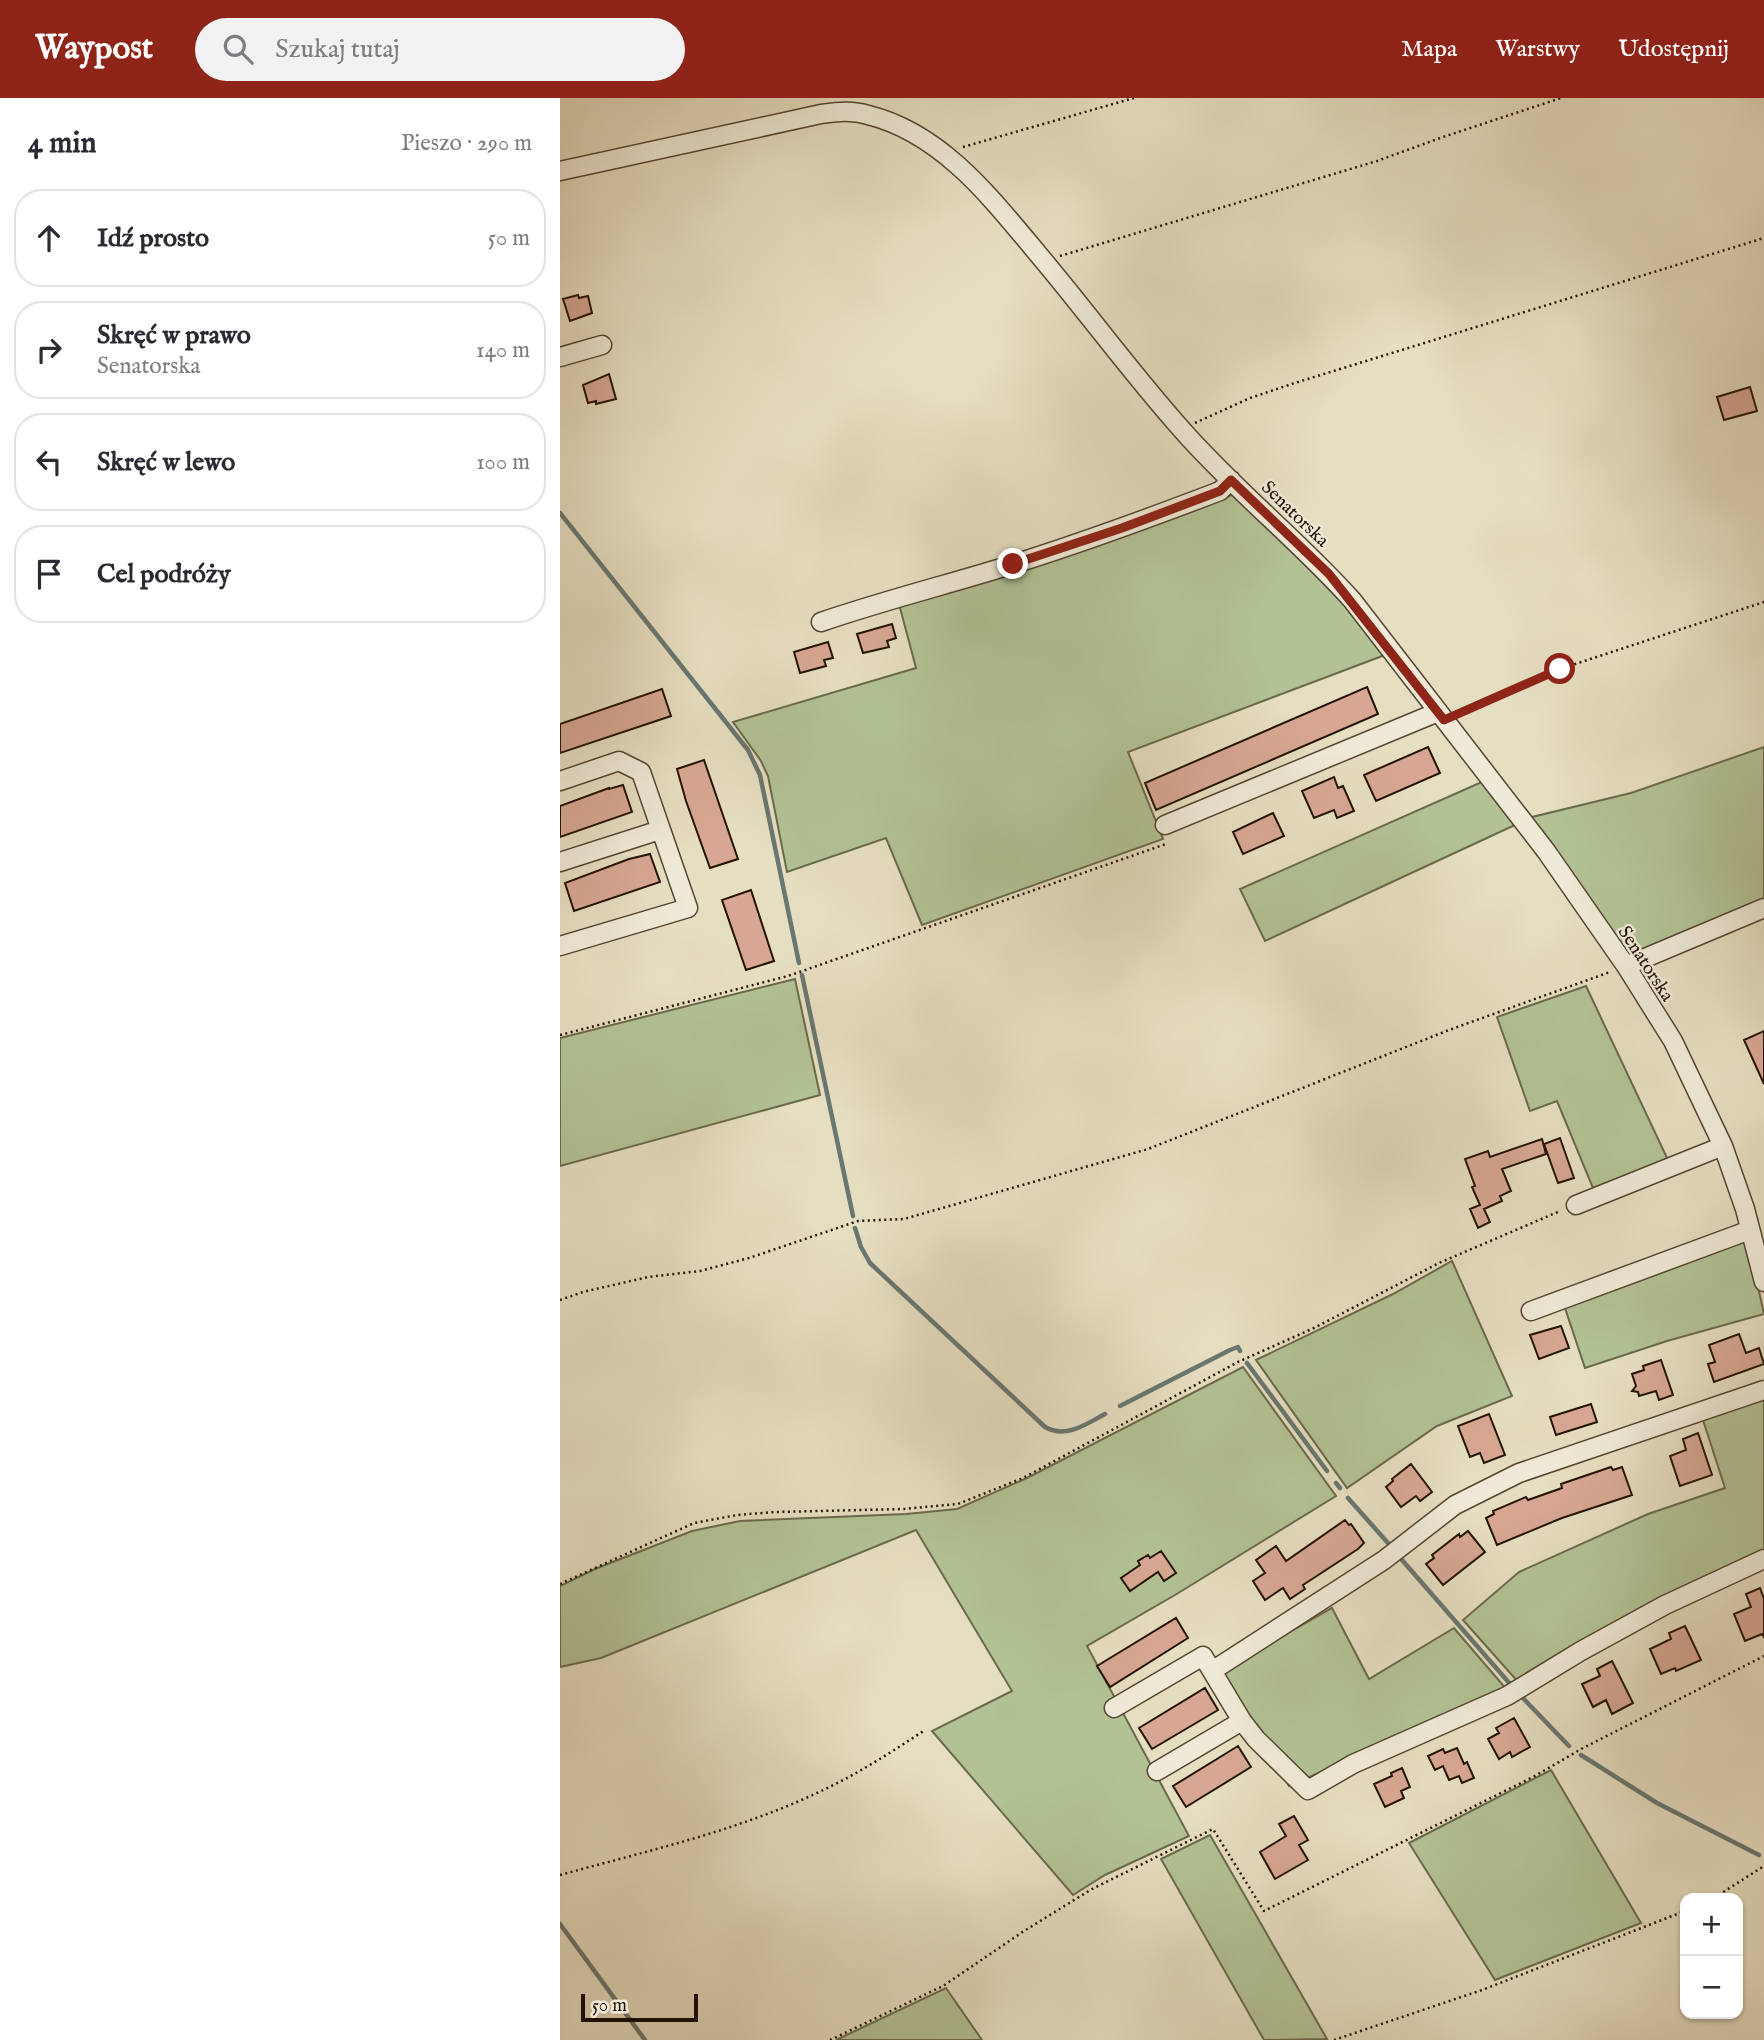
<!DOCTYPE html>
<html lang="pl">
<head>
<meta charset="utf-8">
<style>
	:root { --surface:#fff; --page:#f2f2f3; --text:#2b2b33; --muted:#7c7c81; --line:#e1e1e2; --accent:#8f2418 }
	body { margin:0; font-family:"IM FELL English",serif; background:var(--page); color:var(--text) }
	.controls { position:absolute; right:21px; bottom:21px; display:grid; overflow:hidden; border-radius:14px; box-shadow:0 2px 5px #0004 }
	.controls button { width:63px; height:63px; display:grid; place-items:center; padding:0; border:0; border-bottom:2px solid var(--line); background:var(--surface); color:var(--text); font:35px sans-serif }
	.scale { position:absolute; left:21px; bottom:18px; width:117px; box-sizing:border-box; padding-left:7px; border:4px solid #231203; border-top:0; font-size:19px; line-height:24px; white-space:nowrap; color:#231203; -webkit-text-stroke:5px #efead7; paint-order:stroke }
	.stop { position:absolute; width:21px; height:21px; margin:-16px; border:5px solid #8f2418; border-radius:50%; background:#fff }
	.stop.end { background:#8f2418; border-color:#fff; box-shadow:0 2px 7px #0008 }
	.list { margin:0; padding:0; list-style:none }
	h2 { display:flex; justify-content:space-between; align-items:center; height:91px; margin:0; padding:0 28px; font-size:30px }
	h2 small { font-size:23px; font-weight:400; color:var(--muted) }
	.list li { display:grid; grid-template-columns:46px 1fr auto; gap:21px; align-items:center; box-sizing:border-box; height:98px; margin:0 14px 14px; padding:0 14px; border:2px solid var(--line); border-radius:28px }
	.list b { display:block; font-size:26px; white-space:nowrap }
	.list p { margin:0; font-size:23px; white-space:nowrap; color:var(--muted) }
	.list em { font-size:23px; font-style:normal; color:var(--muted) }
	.icon { flex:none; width:38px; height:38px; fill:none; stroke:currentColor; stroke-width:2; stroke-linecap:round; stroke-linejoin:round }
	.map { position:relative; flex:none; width:1204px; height:1942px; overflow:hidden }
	header { display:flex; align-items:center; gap:42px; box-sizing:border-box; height:98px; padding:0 35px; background:var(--accent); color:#fff }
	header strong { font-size:33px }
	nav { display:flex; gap:38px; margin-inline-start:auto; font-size:24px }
	.search { width:490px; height:63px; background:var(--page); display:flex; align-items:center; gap:18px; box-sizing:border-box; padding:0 24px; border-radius:38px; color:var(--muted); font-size:26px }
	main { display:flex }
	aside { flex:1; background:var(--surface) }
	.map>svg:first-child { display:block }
</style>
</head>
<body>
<header>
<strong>Waypost</strong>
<div class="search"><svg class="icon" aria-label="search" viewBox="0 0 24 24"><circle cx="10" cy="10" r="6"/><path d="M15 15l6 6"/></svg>Szukaj tutaj</div>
<nav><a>Mapa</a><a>Warstwy</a><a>Udostępnij</a></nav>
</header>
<main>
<aside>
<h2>4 min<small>Pieszo · 290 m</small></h2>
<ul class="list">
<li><svg class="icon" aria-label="ahead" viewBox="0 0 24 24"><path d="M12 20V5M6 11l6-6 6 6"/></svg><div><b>Idź prosto</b></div><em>50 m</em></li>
<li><svg class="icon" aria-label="right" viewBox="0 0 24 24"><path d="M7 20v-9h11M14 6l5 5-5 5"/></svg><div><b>Skręć w prawo</b><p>Senatorska</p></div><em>140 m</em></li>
<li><svg class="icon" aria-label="left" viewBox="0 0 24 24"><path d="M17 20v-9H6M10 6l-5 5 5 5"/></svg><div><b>Skręć w lewo</b></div><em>100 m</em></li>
<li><svg class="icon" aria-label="arrive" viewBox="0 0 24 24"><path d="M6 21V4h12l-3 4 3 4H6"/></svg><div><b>Cel podróży</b></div></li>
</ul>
</aside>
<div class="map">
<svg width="1204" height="1942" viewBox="0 0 1204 1942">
	<rect width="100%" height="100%" fill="#e6dec1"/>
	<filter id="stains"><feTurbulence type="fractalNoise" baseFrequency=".00286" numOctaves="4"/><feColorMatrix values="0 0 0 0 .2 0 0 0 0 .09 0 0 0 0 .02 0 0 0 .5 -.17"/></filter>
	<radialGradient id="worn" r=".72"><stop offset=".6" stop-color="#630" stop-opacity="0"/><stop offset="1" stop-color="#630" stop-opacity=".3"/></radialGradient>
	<path fill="#b2c295" stroke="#6a6a4c" stroke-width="2" d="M675,396L753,468L825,557L568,654L603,741L362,827L326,740L227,774L208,678L201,663L173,624L356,570L339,506Z
		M1204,649V801L1076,856L1060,851L968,720L1071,695Z
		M924,683L957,726L705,843L680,791Z
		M235,881L260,997L0,1068V940Z
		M1026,888L1108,1062L1033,1090L997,1003L970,1013L937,919Z
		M1179,1142L1189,1148L1204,1216L1107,1243L1025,1270L1004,1207Z
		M892,1163L952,1298L877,1328L787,1390L696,1262L833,1196Z
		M683,1269L776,1398L615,1497L527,1548L629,1738L545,1777L513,1797L372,1633L452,1593L356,1432L41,1560L0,1569V1488L35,1471L132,1433L180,1423L346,1416L397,1411L467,1380Z
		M1204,1300V1457L959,1585L903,1522L959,1474L1088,1416L1165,1390L1142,1319Z
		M772,1510L809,1581L894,1530L947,1592L729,1688L661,1573Z
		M991,1672L1081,1825L935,1882L849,1745Z
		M650,1737L767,1941L704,1942L601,1761Z
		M386,1890L422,1942H276Z"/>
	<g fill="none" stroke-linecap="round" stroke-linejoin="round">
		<path stroke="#697771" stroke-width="4.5" d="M0,415L188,652L200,677L239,865
			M242,877L293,1118
			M295,1130L301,1149L310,1165L485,1329C506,1341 526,1326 545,1316
			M687,1265L767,1373
			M560,1308L670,1252L678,1249L680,1253
			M776,1385L780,1390
			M788,1400L828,1445
			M842,1462L951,1587
			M960,1597L1009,1648
			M1021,1657L1097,1705L1199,1757
			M0,1826L85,1942"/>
	</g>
	<path fill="#d7a793" stroke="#231203" stroke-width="2" d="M18,197L19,200L28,198L32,215L10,223L3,201Z
		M49,276L56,301L36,306V303L28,305L23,287Z
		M1190,289L1197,313L1164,322L1157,299Z
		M332,526L336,540L327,543L329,549L303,555L297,536Z
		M268,544L273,560L264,562L266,568L240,575L234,554Z
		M807,589L818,616L596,712L585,685Z
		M102,591L111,618L0,655V626Z
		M868,649L880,675L816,703L804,677Z
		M144,662L178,761L150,770L126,703L117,671Z
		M774,679L778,690L783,688L794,713L777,720L774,712L754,720L742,693Z
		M63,687L72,714L0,739V708L49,690V691Z
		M713,715L724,738L683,756L673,734Z
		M90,756L100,784L14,813L5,785L69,761Z
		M191,792L214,863L186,872L162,802Z
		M1204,933V986L1184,942Z
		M1000,1040L1014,1080L998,1085L984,1046Z
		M982,1041L986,1056L942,1071L951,1093L940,1098L942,1103L924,1111L930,1124L918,1130L910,1111L920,1107L912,1089L915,1088L905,1061L928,1053L930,1059Z
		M1001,1228L1009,1250L979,1261L970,1237Z
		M1179,1236L1186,1255L1199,1250L1204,1266L1154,1284L1148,1266L1155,1264L1149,1247Z
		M1101,1262L1113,1297L1099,1302L1096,1293L1079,1298L1078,1294L1072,1293L1076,1288L1072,1276L1084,1272L1083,1268Z
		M1031,1306L1037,1324L996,1337L990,1319Z
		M929,1316L945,1357L924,1365L920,1355L910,1359L898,1328Z
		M1138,1335L1152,1377L1120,1388L1110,1358L1126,1352L1123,1341Z
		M851,1366L872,1394L860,1403L856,1398L841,1409L826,1389L833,1383L832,1381Z
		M1051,1369L1053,1372L1062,1369L1072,1397L1002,1420L937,1447L926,1420L934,1416L933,1413L966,1399L968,1402L1002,1390L1001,1386Z
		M785,1422L789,1427L791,1426L804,1445L798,1451L743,1487L745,1491L730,1501L723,1490L705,1502L693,1483L705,1475L696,1462L716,1448L726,1463Z
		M908,1433L925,1454L883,1487L866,1466L874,1460L872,1457L899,1436L900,1439Z
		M601,1453L616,1475L604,1483L598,1474L570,1493L561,1480L580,1467L578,1463L588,1457L590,1460Z
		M1200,1490L1204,1501V1539L1202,1536L1185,1543L1174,1516L1191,1509L1186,1496Z
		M616,1520L628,1540L550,1589L537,1568Z
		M1125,1528L1141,1562L1116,1573L1115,1570L1101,1576L1090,1551L1111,1541L1109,1535Z
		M1052,1563L1073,1605L1052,1616L1046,1602L1033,1609L1022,1586L1040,1578L1037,1571Z
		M645,1590L658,1612L592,1651L579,1630Z
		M954,1620L970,1649L952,1659L950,1654L939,1661L928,1641L939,1635L936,1630Z
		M678,1648L691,1669L626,1709L613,1688Z
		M897,1650L904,1666L907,1664L914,1680L902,1685L899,1678L889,1682L883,1668L875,1672L868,1658L883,1651L885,1655Z
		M842,1670L850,1689L841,1693L844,1700L825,1709L814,1686L832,1678L831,1675Z
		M734,1718L748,1742L739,1747L748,1762L715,1781L700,1754L726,1738L719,1726Z"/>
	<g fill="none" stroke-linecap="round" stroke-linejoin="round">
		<g stroke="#544532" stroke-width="21">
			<path id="minor" d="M0,73L261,16C277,14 292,12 308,17C382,35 432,101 478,156C527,214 572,276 623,333C676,393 739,443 792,502L986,753L1066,868L1113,943L1163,1048L1185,1111L1204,1184
				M0,259L42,247
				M261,524C325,502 390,486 454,466C524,444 592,419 660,393L671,382
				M0,683L59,663L81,674L128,810L0,848
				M605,727L878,614
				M0,764L100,732
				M1066,868L1204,810
				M1016,1107L1163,1048
				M971,1213L1190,1132
				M652,1573L824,1462L895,1407L959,1375L1204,1292
				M554,1610L643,1558L682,1623L696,1641L748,1692L793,1666L947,1598L1021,1553L1105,1507L1204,1461
				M597,1673L682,1623"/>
		</g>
		<path stroke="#231203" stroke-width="2.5" stroke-dasharray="2 3.5" stroke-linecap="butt" d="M403,49L574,0
			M500,158L817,63L883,39L1001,0
			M635,325L690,300L738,284L1204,140
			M898,616L1000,571L1204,504
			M0,937L228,878L606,746
			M0,1202L23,1194L88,1179L140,1173L189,1160L298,1123L344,1121L588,1051L889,932L1050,874
			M0,1486L134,1425L177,1417L215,1414L344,1411L398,1406L463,1380L678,1264L754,1230L879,1165L1000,1113
			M0,1777C87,1753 177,1733 259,1694C296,1677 330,1655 365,1632
			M1154,1800L1204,1768
			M270,1942L383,1888L464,1833L532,1791L653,1731L704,1813L973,1679L1023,1650L1204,1558
			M774,1942L922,1892L1125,1813"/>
		<use href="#minor" stroke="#efead7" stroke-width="18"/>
	</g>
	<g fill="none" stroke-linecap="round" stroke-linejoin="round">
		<path stroke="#8f2418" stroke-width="9" d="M453,466L562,430L660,393L671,382L769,476L884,622L1000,571"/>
	</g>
	<g text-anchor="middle" stroke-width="5" stroke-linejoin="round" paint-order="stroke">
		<g font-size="19" fill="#231203" stroke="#efead7">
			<text transform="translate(736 415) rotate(44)" y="7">Senatorska</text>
			<text transform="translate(1087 865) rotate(57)" y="7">Senatorska</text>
		</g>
	</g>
	<rect width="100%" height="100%" filter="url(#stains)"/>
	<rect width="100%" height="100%" fill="url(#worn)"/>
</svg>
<div class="controls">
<button>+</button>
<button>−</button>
</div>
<div class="scale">50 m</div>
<div class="stop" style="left:1000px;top:571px"></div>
<div class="stop end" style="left:453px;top:466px"></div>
</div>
</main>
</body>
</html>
